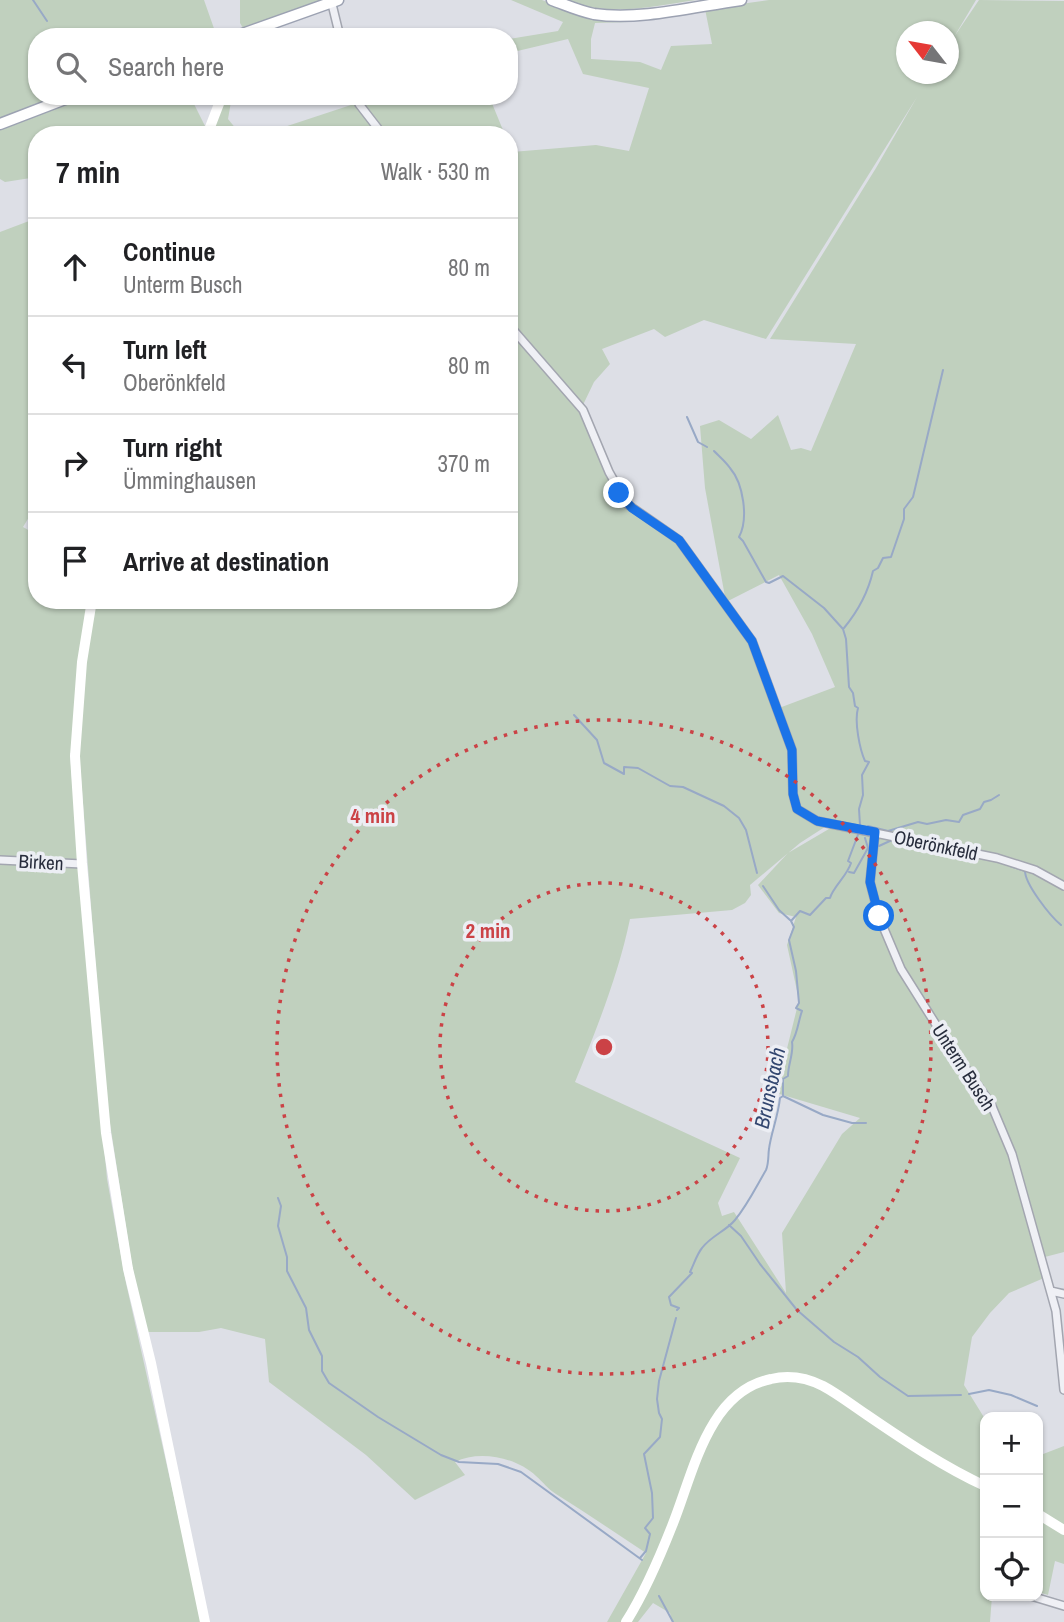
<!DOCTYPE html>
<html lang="en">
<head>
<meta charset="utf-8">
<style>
	:root { --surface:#fff; --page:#f2f2f2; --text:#202124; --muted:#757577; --line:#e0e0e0 }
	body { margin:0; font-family:"Archivo Narrow",sans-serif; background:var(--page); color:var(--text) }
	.controls { position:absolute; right:21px; bottom:21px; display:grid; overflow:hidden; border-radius:14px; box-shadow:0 2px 5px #0004 }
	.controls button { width:63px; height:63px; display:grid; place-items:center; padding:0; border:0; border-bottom:2px solid var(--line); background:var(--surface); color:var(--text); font:35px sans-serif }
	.compass { position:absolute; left:896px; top:21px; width:63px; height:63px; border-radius:50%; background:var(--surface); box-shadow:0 2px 5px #0004; rotate:301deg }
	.stop { position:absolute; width:21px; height:21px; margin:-16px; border:5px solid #1a73e8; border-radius:50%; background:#fff }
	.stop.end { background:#1a73e8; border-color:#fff; box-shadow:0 2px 7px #0008 }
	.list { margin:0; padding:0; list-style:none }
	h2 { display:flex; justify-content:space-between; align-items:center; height:91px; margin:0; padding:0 28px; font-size:30px }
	h2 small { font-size:23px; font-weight:400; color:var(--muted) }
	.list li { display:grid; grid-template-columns:46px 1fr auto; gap:21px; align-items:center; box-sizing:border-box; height:98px; padding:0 28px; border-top:2px solid var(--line) }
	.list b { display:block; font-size:26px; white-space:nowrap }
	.list p { margin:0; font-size:23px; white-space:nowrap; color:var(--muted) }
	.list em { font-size:23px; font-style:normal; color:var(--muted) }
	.icon { flex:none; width:38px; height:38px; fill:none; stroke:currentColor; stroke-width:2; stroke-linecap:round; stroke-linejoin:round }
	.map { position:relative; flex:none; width:1064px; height:1622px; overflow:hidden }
	.search { position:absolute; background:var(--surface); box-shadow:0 2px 5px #0004; left:28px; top:28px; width:490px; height:77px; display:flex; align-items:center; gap:18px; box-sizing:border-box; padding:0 24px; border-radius:28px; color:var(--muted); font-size:26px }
	.panel { position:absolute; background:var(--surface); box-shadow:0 2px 5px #0004; left:28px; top:126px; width:490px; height:483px; border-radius:28px }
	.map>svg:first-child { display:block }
</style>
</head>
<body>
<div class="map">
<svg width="1064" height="1622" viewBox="0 0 1064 1622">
	<rect width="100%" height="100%" fill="#dddfe6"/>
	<path fill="#c0d0be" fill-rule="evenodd" d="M0,0H204L217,37H37V96H64L0,120Z
		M240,0H322L243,28L240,23Z
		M511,0H542L580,15L630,19L629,22L595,23L591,39V59L640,62L661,70L671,46L712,44L705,9L769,0H976L954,37L979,0L1064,1V884L1053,879L1064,886V1252L1041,1258L1012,1154L991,1104L945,1039L901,969L879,917L870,882L875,832L997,858L1049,877L1036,869L998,856L818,820L795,806L796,809L816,822L831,823L800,843L750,885L751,895L745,903L732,910L630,919C618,976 597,1028 575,1082L740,1158L718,1203L722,1216L734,1212L786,1293L782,1233L842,1134L860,1118L776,1093L799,1000L787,945L796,917L779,913L758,885L788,853L834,826L873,834L868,882L876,915L898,970L989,1104L1010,1157L1044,1278L1009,1293L990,1313L972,1337L964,1385L985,1419V1484L958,1470L852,1404L956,1474L985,1489V1596H992L990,1622H672L670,1613L653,1603L638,1622H607L646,1553C616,1533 586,1513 556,1494C548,1489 543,1482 536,1476C516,1457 479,1450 455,1462L465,1475L415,1500L366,1455L269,1382L265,1339L221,1328L199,1332H145L131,1259L106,1098L79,752L70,753L72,780L107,1179L126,1283L193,1582H197L205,1622H0V232L37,218V504L23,527L37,535V541L28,557L37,565V600H509V146L512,152L596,145L629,151L649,88L583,74L568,39L509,53V39L558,31L563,22ZM906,32H948V74H906ZM917,97L876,168L770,339L856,344L811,451L801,448L791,450L778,415L751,439L719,420L700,426L705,488L726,602L779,575L812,634L835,687L779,708L780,713L762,664L746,631L679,540L632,508L619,493L587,416L574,399L582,407L594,382L610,364L602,349L654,329L665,337L704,320L766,339Z
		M563,0H696C649,7 609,17 563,0Z
		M86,96H190L207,130L205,135H37V177L5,182L0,179V128Z
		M222,96H232L228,119L241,135H207Z
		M356,96H489L505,135H260L354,104Z
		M1064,1446V1529L1038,1512V1456Z
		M1038,1516L1064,1533V1564L1055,1561L1048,1595L1038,1592Z"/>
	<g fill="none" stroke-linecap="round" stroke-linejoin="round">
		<path stroke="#98a9c6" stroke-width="2" d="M33,0L47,21
			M687,417L698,442L707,447
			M714,451C720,457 726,462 730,468C743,483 749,518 739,537L743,541L766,582L769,583L783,576L824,608L843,629L846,639L849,687L853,693L855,706L858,708C854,722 860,750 865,761L869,762L862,775L863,795L859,809L860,825
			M844,628C858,611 868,593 873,571L878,568L883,558L891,557L904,519V509L913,497L943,370
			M574,715L597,740L604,763L624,774V767L638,768L670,786L683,787L724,806L739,818L746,830L757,873
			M868,826L888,831L918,822L927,824L946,820L959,822L963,815L980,809L984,802L991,800L999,795
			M879,846L892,840
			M1010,866L1025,871C1025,884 1050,916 1061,925
			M849,872L854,873L868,848L865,838
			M763,886L779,910L790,920
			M783,1096L823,1115L852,1123H866
			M278,1198L281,1206L278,1226L287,1257V1271L306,1308L309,1330L322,1356V1371L329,1383L378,1417L441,1455L459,1462L498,1464L521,1472L642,1560
			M729,1225L741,1236L760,1264L797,1310L834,1342L858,1357L880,1377L908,1396L961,1395
			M677,1310L679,1308L671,1305L669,1297L692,1273L690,1272C694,1264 697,1254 702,1248C711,1236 726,1231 735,1220C748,1204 756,1187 766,1170C769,1163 768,1155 769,1149C771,1133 778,1117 780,1098L783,1096V1079L788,1076C788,1064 794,1053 792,1042C798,1032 798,1022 802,1011L796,1008L799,1003L796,971L789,940L794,927L791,921L800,911L810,915L826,898H830C833,887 847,876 851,863L848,861L859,832
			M969,1394L989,1390L1011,1395L1037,1406
			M640,1558L646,1551L650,1534L645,1528L653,1518L652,1493L644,1454L660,1437L662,1419L659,1413L657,1399L659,1381L676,1318
			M659,1596L673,1622"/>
		<g stroke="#a3a6b0" stroke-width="10">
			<path id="street" d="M331,0L340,37
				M356,96L359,104L383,135
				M509,325L583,410L609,472L627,504L679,540L752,641L792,750L793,794L797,809L817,821L997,858L1035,870L1064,886
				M875,832L870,882L879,917L901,969L945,1039L991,1104L1012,1154L1056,1311L1064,1390
				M0,860L82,864
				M1051,1291L1064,1294
				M1031,1596L1064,1606"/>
		</g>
		<g stroke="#9ca2b2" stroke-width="13">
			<path id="primary" d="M552,0C566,5 579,11 594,14C640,21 696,6 741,0
				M234,37L338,0
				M0,124L73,96"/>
		</g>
		<use href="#street" stroke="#eff0f5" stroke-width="7"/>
		<path stroke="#fff" stroke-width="10" d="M207,135L222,96
			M92,600L82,662L75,756L82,864L106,1133L128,1269L151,1363L205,1622
			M1038,1514L1064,1530
			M626,1622C645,1592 659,1559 672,1526C693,1475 707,1392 771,1379C788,1375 807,1378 823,1386C838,1394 852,1405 867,1415C905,1441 944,1467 985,1486"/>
		<use href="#primary" stroke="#fff" stroke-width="10"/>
	</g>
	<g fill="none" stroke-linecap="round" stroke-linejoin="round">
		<path stroke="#1a73e8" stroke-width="9" d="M619,493L632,508L679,540L752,641L792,750L793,794L797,809L817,821L875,832L870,882L879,916"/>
	</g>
	<g fill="none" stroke="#cb4246" stroke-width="3.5" stroke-dasharray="3.5 7">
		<circle cx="604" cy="1047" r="164"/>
		<circle cx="604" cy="1047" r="327"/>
	</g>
	<g text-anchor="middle" stroke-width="7" stroke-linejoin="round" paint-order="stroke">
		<g font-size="19" fill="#272c3c" stroke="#eceef4">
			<text transform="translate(936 845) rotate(12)" y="7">Oberönkfeld</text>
			<text transform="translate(41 862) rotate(3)" y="7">Birken</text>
			<text transform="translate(964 1067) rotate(57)" y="7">Unterm Busch</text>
		</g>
		<g font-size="21" font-style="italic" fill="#32466f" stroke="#eceef4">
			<text transform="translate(770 1088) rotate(-78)" y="7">Brunsbach</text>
		</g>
	</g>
	<circle cx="604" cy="1047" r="10" fill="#cb4246" stroke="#eceef4" stroke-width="3.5"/>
	<g font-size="21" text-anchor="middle" font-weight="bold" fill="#cb4246" stroke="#eceef4" stroke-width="7" stroke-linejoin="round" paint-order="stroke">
		<text x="373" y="823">4 min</text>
		<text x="488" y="938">2 min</text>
	</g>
</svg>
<div class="controls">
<button>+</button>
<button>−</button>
<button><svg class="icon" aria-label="locate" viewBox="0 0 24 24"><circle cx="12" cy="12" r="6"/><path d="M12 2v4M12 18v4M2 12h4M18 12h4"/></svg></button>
</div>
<svg class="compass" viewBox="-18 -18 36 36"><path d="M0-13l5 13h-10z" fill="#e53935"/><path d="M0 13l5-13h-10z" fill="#757577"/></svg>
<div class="stop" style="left:879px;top:916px"></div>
<div class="stop end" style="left:619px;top:493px"></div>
<div class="search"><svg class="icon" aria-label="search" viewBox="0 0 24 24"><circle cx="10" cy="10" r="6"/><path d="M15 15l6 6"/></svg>Search here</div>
<section class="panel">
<h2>7 min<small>Walk · 530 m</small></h2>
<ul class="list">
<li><svg class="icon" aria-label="ahead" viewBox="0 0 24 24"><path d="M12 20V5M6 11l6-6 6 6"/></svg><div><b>Continue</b><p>Unterm Busch</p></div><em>80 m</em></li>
<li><svg class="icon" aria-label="left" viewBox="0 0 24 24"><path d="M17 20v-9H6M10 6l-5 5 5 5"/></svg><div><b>Turn left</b><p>Oberönkfeld</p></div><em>80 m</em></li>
<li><svg class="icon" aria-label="right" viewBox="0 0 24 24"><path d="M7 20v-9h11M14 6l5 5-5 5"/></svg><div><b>Turn right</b><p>Ümminghausen</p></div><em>370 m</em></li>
<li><svg class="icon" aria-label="arrive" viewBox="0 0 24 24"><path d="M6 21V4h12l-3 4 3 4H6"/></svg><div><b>Arrive at destination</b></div></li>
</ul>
</section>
</div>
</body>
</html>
